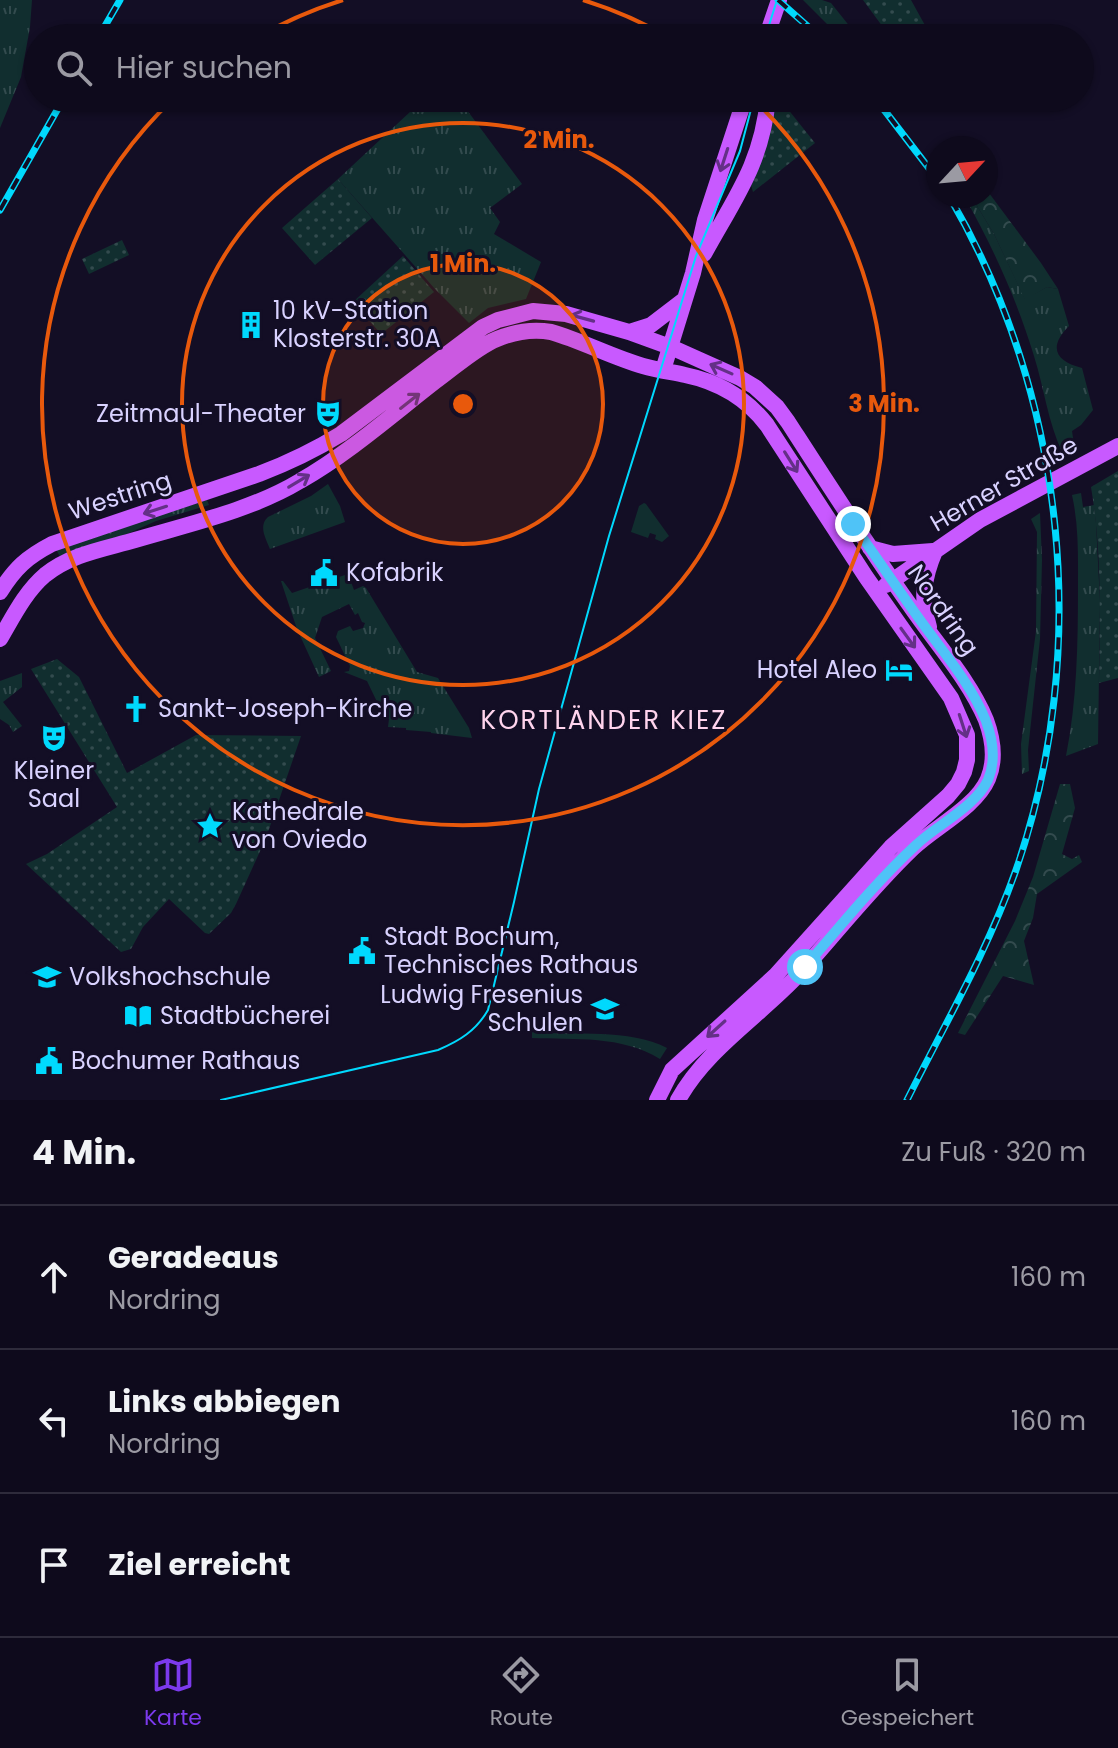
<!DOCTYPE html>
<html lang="de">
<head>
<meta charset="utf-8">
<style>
	:root { --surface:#0e0a1c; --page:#171325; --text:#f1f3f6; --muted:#9b9aa3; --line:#2e2b3b; --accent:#7c3aed }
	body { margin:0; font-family:Poppins,sans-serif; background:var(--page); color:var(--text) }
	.compass { position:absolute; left:926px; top:136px; width:72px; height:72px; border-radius:50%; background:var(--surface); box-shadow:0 2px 6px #0004; rotate:64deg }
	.stop { position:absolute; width:24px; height:24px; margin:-18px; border:6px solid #4fc3f7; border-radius:50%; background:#fff }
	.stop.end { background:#4fc3f7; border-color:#fff; box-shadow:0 2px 8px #0008 }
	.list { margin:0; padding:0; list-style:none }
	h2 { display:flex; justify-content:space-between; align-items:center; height:104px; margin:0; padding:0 32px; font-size:34px }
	h2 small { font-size:26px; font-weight:400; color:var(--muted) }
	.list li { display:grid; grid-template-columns:52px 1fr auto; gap:24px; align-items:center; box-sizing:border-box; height:144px; padding:0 32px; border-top:2px solid var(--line) }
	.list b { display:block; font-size:30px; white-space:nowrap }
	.list p { margin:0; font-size:26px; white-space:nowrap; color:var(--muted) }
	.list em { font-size:26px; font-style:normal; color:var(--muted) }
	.icon { flex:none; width:44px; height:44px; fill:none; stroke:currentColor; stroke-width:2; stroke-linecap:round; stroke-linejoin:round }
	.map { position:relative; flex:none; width:1118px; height:1100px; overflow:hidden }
	.search { position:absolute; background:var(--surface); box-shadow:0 2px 6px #0004; left:24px; right:24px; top:24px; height:88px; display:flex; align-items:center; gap:20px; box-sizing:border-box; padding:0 28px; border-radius:44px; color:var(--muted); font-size:30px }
	.sheet { height:536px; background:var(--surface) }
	nav { display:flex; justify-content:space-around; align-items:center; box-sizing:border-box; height:112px; border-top:2px solid var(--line); background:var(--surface); font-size:22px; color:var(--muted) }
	nav a { display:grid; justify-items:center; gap:4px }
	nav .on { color:var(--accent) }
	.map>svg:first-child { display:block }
</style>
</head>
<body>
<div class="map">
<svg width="1118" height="1100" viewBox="0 0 1118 1100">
	<defs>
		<pattern id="grass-tufts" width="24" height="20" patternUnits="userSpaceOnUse" patternTransform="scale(2)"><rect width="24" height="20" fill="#112e2f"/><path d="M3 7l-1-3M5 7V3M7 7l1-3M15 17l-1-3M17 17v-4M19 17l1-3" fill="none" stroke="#334b4e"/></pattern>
		<pattern id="forest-crowns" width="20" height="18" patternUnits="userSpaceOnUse" patternTransform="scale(2)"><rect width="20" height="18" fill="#112e2f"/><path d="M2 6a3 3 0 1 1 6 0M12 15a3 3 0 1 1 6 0" fill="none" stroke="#334b4e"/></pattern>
		<pattern id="park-dots" width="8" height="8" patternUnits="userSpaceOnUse" patternTransform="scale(2)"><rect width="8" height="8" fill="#112e2f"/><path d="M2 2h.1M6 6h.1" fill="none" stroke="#334b4e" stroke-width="1.8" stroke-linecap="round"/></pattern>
	</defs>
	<rect width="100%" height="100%" fill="#130e25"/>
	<path fill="url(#grass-tufts)" d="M0,0H32L30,27L21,77L0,128Z
		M803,0H822L831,3L859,38H841Z
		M425,98H458L522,184L490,208L500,222L494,234L541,262L526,299L488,308L469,323L435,289L338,179Z
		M964,196H971L994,234L1025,299L1047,287L1058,289L1069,326C1048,347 1055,361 1082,368L1093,410L1081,425L1072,431L1074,445L1062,452C1048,422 1044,388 1034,356C1017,300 993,247 964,196Z
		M328,484L340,506L345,522L270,549C266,539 258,526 268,517L311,496Z
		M1081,493L1083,507L1094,505L1096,523L1100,602L1098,744L1066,756C1077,701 1078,644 1078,588C1078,557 1079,526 1072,495Z
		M207,500L209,505L156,521L120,537L60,557L56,549Z
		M1040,513L1042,560L1040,639L1028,750L1029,771L1022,774L1021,744L1036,631L1037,532L1031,519Z
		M348,574L354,590L363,586L366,588L417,672L438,678L469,728L472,738L431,733V732L406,730V728L388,727L389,719L379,718L380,708L367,681L344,672L349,671L350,666L336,637L338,631L350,626L353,631L363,628L365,623L362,622L358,613L355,615L349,604L322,617L315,638L331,671L319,677L297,629L281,581H283L292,593L324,582L326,587L333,584L336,578Z
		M22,673V687L3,702L22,726L13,732L9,725L0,719V681Z
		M532,1032C574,1036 629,1028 667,1048L660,1059C621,1035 576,1040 532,1038Z"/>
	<path fill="url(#forest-crowns)" d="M986,189L1041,263L1058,289L1047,287L1025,300L994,234L971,196H986Z
		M1060,784H1070L1075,808L1062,854L1072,859L1079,855L1082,862L1037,894L1033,918L1024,941L1034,985L1003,976L965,1035L958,1033L1015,921L1033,877Z"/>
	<path fill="url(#park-dots)" d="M863,0H911L932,38H891Z
		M776,98H779L815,143L753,192L751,185L766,148Z
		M338,179L372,218L315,265L282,228Z
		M122,240L129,255L89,274L82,259Z
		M403,256L434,292L381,334L353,302Z
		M1118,471V678L1099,683C1100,618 1102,552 1091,487Z
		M57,659L79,677L127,773L196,735L301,736L266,838L236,904L231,913L209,934L205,933L169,899L143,927L131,949L121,952L26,864L47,854L117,807L31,669Z"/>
	<path fill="#112e2f" d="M644,503L646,504L669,536L662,542L655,539L656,535L650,533L648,538L631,532L639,506Z"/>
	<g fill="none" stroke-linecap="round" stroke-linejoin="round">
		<path stroke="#c859ff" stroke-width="16" d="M766,38L779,0
			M704,254C734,199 762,164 768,98
			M629,332L651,325L685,299
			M663,370L693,273L705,220L745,98
			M870,548L893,554L933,551
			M886,585L980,520L1118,446
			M0,592C15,568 27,557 52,544L259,474C288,463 315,450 341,434L483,327L498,320L533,311L566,314L629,332L673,348L740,378L755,387L777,407L788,422C828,484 867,545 909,604C934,641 969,679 986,720C993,739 996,760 988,779C976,807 935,827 913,848C872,887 837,932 799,974C760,1016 706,1049 678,1100
			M929,627C921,599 923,579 935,551
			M0,639C13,617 25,592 45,575C71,554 104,549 135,540C189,524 252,510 300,481C349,453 393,414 437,380C455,367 477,347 497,339C514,332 533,329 551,332C582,341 612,357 643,366C657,370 671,372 685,375C719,382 747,399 767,425L866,577L951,698L967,735V760L964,772L958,784L948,796L891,847L775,976L672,1070L657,1100"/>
		<path stroke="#00d9fd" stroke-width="2" d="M765,38L777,0
			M221,1100L438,1050C459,1041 476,1031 488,1010L514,902L539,789L609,536L696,256L740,151L754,98"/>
		<g stroke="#00d9fd" stroke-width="7">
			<path id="rail" d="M778,0L821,38
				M98,38L120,0
				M875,98L938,180
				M0,210L64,98
				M907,1100C945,1024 988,950 1016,870C1092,650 1066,396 949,196"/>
		</g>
		<use href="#rail" stroke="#130e25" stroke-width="4" stroke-dasharray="12" stroke-linecap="butt"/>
	</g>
	<defs><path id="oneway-shaft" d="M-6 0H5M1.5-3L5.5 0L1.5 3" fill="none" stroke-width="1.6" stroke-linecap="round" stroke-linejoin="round" transform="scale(2)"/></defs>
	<g stroke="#643087">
		<use href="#oneway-shaft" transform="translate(724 160) rotate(108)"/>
		<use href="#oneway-shaft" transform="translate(582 318) rotate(-165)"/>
		<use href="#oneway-shaft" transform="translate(721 369) rotate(-156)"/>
		<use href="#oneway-shaft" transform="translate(410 401) rotate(-38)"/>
		<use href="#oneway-shaft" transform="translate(791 462) rotate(58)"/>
		<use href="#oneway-shaft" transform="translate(299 481) rotate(-31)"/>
		<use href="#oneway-shaft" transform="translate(155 510) rotate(162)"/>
		<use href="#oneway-shaft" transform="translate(908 638) rotate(54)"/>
		<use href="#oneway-shaft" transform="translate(963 726) rotate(72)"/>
		<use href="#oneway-shaft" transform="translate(716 1029) rotate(138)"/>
	</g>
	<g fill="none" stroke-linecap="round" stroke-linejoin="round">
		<path stroke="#4fc3f7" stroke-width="10" d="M805,967C841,925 876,882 916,845C937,825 975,807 988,780C996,761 993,740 986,721C972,686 945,654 923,624C899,591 876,557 853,524"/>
	</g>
	<circle cx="463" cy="404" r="140" fill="#e8590c" fill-opacity=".12"/>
	<g fill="none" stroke="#e8590c" stroke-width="4">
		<circle cx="463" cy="404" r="140"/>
		<circle cx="463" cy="404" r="281"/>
		<path d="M256 38A421 421 0 0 1 343 0M583 0A421 421 0 0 1 670 38M753 99A421 421 0 1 1 173 99"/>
	</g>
	<defs>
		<g id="building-bare" transform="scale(2.16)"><path d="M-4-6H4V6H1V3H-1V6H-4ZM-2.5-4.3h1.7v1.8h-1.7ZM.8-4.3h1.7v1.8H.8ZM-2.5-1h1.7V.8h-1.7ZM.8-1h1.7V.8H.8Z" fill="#00d9fd" stroke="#130e25" stroke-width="2.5" paint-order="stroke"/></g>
		<g id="theatre-bare" transform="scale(2.16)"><path d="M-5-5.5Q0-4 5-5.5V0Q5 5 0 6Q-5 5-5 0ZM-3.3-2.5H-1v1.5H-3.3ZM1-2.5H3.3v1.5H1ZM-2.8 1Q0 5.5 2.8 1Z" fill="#00d9fd" stroke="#130e25" stroke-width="2.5" paint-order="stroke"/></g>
		<g id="civic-bare" transform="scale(2.16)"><path d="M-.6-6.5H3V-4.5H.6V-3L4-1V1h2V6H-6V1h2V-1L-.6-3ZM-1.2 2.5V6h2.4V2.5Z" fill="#00d9fd" stroke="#130e25" stroke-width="2.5" paint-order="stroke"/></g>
		<g id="hotel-bare" transform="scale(2.16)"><path d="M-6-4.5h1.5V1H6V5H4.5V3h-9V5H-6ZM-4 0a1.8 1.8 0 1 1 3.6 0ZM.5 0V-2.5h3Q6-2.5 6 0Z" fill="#00d9fd" stroke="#130e25" stroke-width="2.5" paint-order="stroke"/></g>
		<g id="church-bare" transform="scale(2.16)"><path d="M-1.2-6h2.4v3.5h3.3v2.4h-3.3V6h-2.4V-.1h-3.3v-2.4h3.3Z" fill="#00d9fd" stroke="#130e25" stroke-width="2.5" paint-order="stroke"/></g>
		<g id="sight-bare" transform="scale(2.16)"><path d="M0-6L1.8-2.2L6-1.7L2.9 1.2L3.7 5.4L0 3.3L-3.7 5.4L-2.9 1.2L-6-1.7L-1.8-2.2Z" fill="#00d9fd" stroke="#130e25" stroke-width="2.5" paint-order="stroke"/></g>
		<g id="university-bare" transform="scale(2.16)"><path d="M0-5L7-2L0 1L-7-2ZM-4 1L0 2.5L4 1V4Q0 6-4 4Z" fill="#00d9fd" stroke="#130e25" stroke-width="2.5" paint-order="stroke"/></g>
		<g id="school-bare" transform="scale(2.16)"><path d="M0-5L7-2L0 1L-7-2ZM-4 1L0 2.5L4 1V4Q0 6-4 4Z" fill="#00d9fd" stroke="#130e25" stroke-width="2.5" paint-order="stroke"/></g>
		<g id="library-bare" transform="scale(2.16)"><path d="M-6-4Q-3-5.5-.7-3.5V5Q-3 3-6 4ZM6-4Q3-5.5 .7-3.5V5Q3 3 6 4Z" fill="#00d9fd" stroke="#130e25" stroke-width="2.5" paint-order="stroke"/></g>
	</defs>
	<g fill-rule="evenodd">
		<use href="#building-bare" x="251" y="325"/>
		<use href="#theatre-bare" x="328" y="414"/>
		<use href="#civic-bare" x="324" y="573"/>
		<use href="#hotel-bare" x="899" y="670"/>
		<use href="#church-bare" x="136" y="709"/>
		<use href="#theatre-bare" x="54" y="738"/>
		<use href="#sight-bare" x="210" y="826"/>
		<use href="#civic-bare" x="362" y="951"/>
		<use href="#university-bare" x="47" y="977"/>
		<use href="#school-bare" x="605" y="1009"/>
		<use href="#library-bare" x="138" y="1016"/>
		<use href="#civic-bare" x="49" y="1061"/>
	</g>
	<g text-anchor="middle" stroke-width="6" stroke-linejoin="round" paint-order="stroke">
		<g font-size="24" fill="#d9d2ff" stroke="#130e25" text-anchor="start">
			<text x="273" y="319">10 kV-Station<tspan x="273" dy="28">Klosterstr. 30A</tspan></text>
			<text x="306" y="422" text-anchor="end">Zeitmaul-Theater</text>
			<text x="346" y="581">Kofabrik</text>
			<text x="877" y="678" text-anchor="end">Hotel Aleo</text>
			<text x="158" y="717">Sankt-Joseph-Kirche</text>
			<text x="54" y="779" text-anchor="middle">Kleiner<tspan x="54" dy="28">Saal</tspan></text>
			<text x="232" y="820">Kathedrale<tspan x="232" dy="28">von Oviedo</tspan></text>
			<text x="384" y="945">Stadt Bochum,<tspan x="384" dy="28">Technisches Rathaus</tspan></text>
			<text x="69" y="985">Volkshochschule</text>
			<text x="583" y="1003" text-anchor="end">Ludwig Fresenius<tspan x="583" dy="28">Schulen</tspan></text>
			<text x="160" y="1024">Stadtbücherei</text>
			<text x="71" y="1069">Bochumer Rathaus</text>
		</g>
		<g font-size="24" fill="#d9d2ff" stroke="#130e25">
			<text transform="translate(1004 484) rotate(-30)" y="8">Herner Straße</text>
			<text transform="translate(120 496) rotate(-18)" y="8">Westring</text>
			<text transform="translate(943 610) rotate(55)" y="8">Nordring</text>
		</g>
		<g font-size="26" letter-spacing="2" fill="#ffd4ed" stroke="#130e25">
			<text x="604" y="729">KORTLÄNDER KIEZ</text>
		</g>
	</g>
	<circle cx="463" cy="404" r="12" fill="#e8590c" stroke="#130e25" stroke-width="4"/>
	<g font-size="24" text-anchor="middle" font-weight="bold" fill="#e8590c" stroke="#130e25" stroke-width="6" stroke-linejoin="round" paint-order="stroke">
		<text x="559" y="148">2 Min.</text>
		<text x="463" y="272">1 Min.</text>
		<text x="884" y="412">3 Min.</text>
	</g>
</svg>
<svg class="compass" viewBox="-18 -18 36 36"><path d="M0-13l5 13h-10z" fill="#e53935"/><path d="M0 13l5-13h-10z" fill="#9b9aa3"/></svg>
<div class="stop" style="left:805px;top:967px"></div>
<div class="stop end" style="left:853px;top:524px"></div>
<div class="search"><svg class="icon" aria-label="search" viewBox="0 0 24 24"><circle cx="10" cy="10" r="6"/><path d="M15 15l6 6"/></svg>Hier suchen</div>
</div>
<section class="sheet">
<h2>4 Min.<small>Zu Fuß · 320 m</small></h2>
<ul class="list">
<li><svg class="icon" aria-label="ahead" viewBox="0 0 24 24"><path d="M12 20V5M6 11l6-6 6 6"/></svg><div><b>Geradeaus</b><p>Nordring</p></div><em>160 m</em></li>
<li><svg class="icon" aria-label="left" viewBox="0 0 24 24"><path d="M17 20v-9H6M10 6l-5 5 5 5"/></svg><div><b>Links abbiegen</b><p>Nordring</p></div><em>160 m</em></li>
<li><svg class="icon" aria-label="arrive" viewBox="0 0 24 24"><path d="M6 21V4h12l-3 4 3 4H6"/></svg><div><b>Ziel erreicht</b></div></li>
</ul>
</section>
<nav>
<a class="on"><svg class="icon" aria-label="map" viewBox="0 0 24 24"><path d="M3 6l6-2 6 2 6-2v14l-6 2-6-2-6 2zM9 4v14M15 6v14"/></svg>Karte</a>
<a><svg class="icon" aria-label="directions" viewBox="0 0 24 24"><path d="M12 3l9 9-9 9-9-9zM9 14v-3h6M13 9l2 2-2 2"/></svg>Route</a>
<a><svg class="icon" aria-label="saved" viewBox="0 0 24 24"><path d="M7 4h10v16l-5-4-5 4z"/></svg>Gespeichert</a>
</nav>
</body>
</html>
